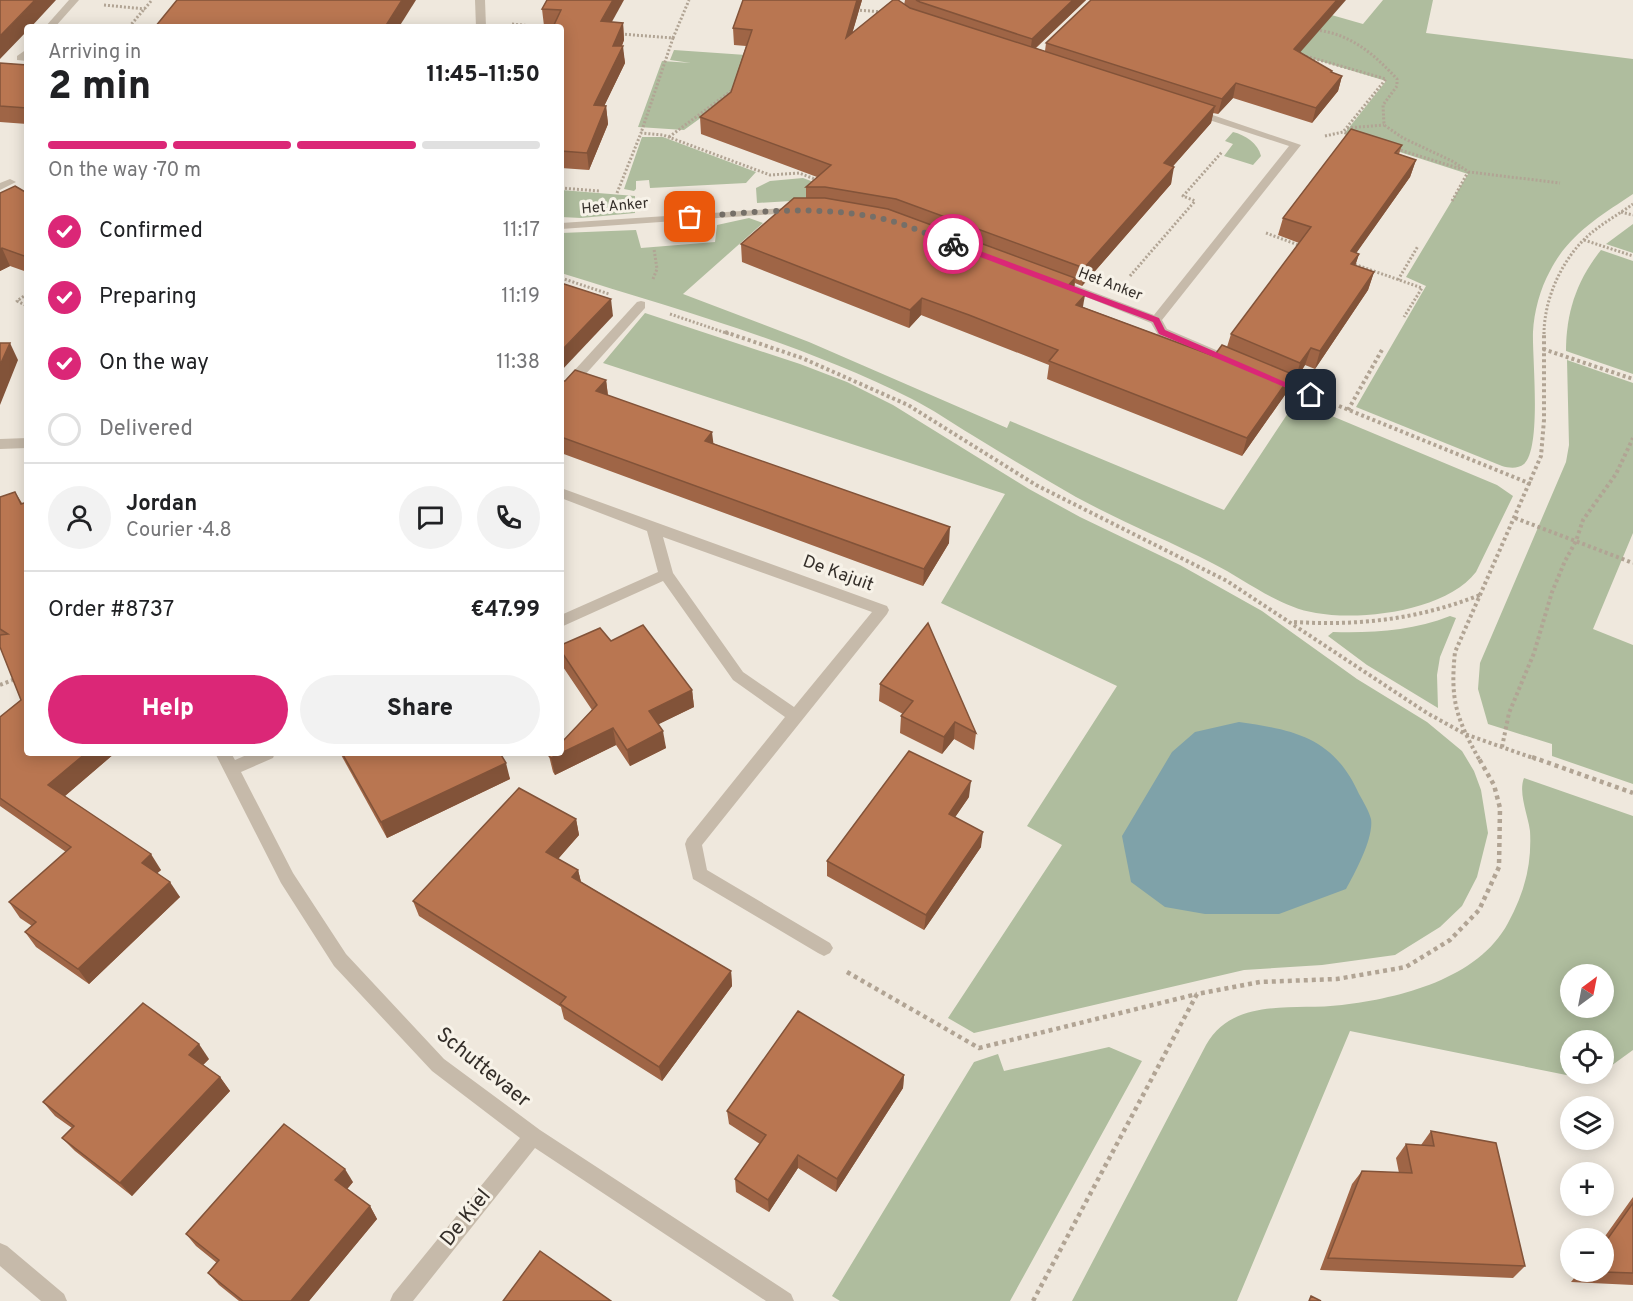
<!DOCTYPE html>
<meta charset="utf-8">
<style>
:root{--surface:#fff;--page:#f2f2f2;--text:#202124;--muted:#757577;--line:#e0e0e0;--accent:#db2777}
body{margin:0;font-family:Overpass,sans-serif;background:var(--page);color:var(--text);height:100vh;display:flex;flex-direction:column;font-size:22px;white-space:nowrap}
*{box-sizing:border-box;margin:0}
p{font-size:20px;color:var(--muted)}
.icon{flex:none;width:33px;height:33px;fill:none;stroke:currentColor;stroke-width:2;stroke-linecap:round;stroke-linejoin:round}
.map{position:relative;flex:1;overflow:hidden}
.side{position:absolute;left:24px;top:24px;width:540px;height:732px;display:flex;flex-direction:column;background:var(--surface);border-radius:6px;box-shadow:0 3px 15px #0003}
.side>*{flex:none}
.needle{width:39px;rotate:32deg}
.tools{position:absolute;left:1560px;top:964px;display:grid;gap:12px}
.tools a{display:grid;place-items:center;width:54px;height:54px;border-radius:50%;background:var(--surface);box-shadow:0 3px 15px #0003;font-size:30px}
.pin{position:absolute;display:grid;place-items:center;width:51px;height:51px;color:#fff;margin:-26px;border-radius:12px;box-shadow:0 3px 9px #0006}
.courier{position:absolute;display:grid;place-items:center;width:60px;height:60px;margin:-30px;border:4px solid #db2777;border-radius:50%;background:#fff;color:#222;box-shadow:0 2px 8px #0007}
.headline em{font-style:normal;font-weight:800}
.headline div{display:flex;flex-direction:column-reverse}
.headline{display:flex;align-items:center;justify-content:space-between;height:102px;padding:0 24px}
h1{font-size:39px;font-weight:800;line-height:45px}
.bar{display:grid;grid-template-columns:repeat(4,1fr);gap:9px 6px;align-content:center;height:72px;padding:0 24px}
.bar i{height:8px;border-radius:4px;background:var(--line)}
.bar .on{background:var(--accent)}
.bar p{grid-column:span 4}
.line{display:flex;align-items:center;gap:15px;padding:0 24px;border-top:2px solid var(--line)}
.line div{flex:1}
.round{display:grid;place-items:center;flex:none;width:63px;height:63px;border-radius:32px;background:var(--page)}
ol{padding:0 24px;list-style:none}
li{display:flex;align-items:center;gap:18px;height:66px}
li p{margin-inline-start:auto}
li .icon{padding:6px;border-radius:50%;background:var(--accent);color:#fff;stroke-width:4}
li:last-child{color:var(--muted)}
li i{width:33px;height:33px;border:3px solid var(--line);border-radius:50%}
.primary-button{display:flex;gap:12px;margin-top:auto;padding:12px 24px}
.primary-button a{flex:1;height:69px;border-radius:36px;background:var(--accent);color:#fff;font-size:24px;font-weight:800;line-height:69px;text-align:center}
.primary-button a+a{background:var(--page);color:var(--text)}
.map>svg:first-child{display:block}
</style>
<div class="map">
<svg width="1633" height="1301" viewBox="0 0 1633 1301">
<rect width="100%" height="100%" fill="#efe8dd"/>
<g fill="#afbd9e" fill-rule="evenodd">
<path d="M1119 0 1307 8 1363 24 1383 0H1433L1426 33 1633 59V194C1600 216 1568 235 1550 271 1540 289 1534 312 1533 332 1532 358 1542 447 1524 464 1518 469 1509 468 1502 466L1356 407 1426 286 1406 277 1468 174 1344 134 1386 81Z"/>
<polygon points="674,50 816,60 756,78 684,130 638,127 662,61 691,63 670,60"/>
<path d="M1233 132C1245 135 1258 143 1261 156L1253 165 1224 156 1233 144 1225 141Z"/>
<polygon points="642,137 663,137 756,172 746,183 650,188 649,180 636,181 636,189 634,191 624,189"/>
<polygon points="803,178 873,204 808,200 757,203 756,188 770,181"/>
<polygon points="561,190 635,196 635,213 581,218 561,217"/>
<path d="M749 218 763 223 683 294 809 342 1007 428 1010 421 1224 510 1296 401 1497 485 1513 496 1476 572C1446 611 1362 621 1316 613 1278 607 1246 580 1212 563 1167 540 1120 521 1076 497 1041 477 1006 456 972 435 952 423 932 409 912 399 801 343 679 310 561 273V233L636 230 641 248 715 242 717 225Z"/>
<polygon points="1633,224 1633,253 1606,244"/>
<path d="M1601 250 1633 261V374L1566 351C1566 312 1577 280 1601 250Z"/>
<polygon points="645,313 800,364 847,382 893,405 1029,489 1080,517 1180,565 1262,611 1357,679 1427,722 1462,751 1474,771 1481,790 1488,833 1477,877 1462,906 1440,927 1395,955 1322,965 1244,970 974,1033 948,1018 1062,845 1027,826 1117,686 941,603 1005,494 603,363"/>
<polygon points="1567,360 1633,383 1633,533 1593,629 1633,645 1633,784 1552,756 1552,744 1488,724 1478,689 1480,663 1566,462 1569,445"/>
<path d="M1450 616 1456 618 1440 657 1437 675 1438 708 1367 665 1328 636 1333 632C1373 633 1412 631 1450 616Z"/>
<path d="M1524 778 1633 816V1050L1604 1071V1041H1570V1074H1599L1591 1080 1350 1031 1237 1301H1072L1206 1045C1234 996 1294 1011 1342 1005 1400 998 1478 979 1508 923 1524 894 1532 865 1530 831 1528 815 1518 793 1524 778ZM1570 975H1604V1008H1570Z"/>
<polygon points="1109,1047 1142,1061 1010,1301 840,1301 832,1296 974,1062 998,1054 1004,1071"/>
</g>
<path fill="#7fa2a9" d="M1239 722C1295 730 1334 738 1359 794 1363 801 1369 811 1371 819 1374 838 1355 873 1346 889L1279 914H1205L1165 907 1131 882 1122 836 1172 752 1195 732Z"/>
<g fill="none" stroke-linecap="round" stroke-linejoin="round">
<g stroke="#b1a494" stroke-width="3" stroke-dasharray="2 2" stroke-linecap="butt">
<polyline points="104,5 145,9"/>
<polyline points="856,10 884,12"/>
<polyline points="512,24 541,27"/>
<polyline points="129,27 152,0"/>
<path d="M1316 30C1351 34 1374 54 1397 79V86L1383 105 1384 125 1403 138 1452 161 1469 172 1560 183"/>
<polyline points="621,34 673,38 641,133"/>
<polyline points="673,38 689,0"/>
<polyline points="1302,55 1386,79 1343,132"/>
<polyline points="1347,128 1384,125"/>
<polyline points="1325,136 1343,132 1353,135"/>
<polyline points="669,137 735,88"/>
<polyline points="1397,149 1461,169"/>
<polyline points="561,188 599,191"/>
<polyline points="617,193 641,133 663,135 770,175 799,173 820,181"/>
<polyline points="1452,201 1468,172"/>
<polyline points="1621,212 1633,215"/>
<polyline points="1266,233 1301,246"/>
<polyline points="1584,240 1633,256"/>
<polyline points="1351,263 1422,288 1404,317"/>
<polyline points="1130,276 1195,201 1183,196 1222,152"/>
<polyline points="561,278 609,294"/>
<polyline points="653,279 657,269 654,249"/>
<polyline points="1398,280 1418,246"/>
<polyline points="27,294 17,301 27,306"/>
<polyline points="670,314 729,334"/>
<path d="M1544 334C1544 298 1563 257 1590 234 1603 223 1619 214 1633 204"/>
</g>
<g stroke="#b1a494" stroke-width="4" stroke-dasharray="3 3" stroke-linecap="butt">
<polyline points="725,332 802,358 908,405 1036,485 1227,581 1427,713 1465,734 1536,759"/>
<polyline points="1543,349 1633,379"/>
<polyline points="1339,406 1531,484"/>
<polyline points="1348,410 1383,348"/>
<polyline points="1515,518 1633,563"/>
<path d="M1294 622C1360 626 1419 619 1480 595"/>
<polyline points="0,685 15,679"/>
<polyline points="1502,747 1509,713 1534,653 1552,592 1565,561 1576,541 1583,520 1616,474 1633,438"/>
<path d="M1479 759C1456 718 1450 699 1455 652L1541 456 1544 420V332"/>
</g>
<g stroke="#b1a494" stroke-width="4.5" stroke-dasharray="4 4" stroke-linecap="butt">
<polyline points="1532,757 1633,793"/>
<polyline points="847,972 979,1048 1197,994"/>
<polyline points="1033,1301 1197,994 1260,982 1337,979 1406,967 1450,940 1479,910 1499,867 1500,808 1494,785 1478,757"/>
</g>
<g fill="#c6baaa" fill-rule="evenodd">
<polygon points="69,0 79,0 55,27 45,27"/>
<polygon points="475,0 485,0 486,27 476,27"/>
<polygon points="27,49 27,61 17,60 17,56"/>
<polygon points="1195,109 1301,145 1162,320 1167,329 1237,359 1239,362 1233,366 1158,335 1151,323 1049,282 1051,279 1059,279 1154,315 1289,146 1191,114 1191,110"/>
<polygon points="10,179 16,182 0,190 0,183"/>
<polygon points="800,207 804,208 804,212 561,229 561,223"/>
<polygon points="641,301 645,302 645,308 566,396 561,397 561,385 637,302"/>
<polygon points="1271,374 1316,392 1317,395 1311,399 1306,398 1266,381 1265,378"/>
<polygon points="27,438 27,448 0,449 0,439"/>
<path d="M561 488 887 606 889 610 887 614 702 845 707 870 830 943 833 948 830 953 824 956 818 953 693 879 685 844 687 839 785 717 733 680 663 581 561 627V615L658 572 647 531 561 498ZM663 537 872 612 794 707 743 672 673 573Z"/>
<polygon points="215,753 231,753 235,760 251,753 275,753 273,758 241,772 293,873 346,954 444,1059 540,1130 791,1294 794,1301 766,1301 535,1148 413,1301 390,1301 393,1294 520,1138 432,1071 334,966 281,883"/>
<polygon points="0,1243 7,1246 64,1294 67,1301 41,1301 0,1266"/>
</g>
</g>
<g fill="#9f6546">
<polygon points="547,0 612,22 623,23 624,40 622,46 625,63 604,106 606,106 608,124 589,170 561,168 561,27 544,26 542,9"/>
<polygon points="743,0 862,0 852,33 904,5 905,0 1086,0 1036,48 1045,51 1046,43 1300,52 1331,72 1342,76 1338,91 1312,123 1233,98 1218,114 1213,113 1211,123 1173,166 1171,184 1082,286 1075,283 1074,291 1083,307 1214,356 1227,347 1231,334 1299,243 1278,235 1283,218 1402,145 1399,154 1416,160 1410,177 1356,253 1359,254 1355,266 1374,272 1368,290 1315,369 1305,365 1295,381 1291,379 1287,392 1242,456 1047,379 1049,365 967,333 921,315 909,328 742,262 741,244 806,198 806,187 817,177 701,134 700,117 731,92 746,46 734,45 733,28"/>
<polygon points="0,63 27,65 27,124 0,122"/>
<polygon points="0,193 27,193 27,272 10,266 0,271"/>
<polygon points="561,378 561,381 606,380 608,395 713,443 949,543 923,586 561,453"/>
<polygon points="15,492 22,503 27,753 115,753 65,796 161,870 157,873 180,897 89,984 36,947 25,932 32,926 20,918 9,902 66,852 0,806 0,717 21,700 0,647 0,497"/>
<polygon points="611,641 692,690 694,707 658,724 666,748 630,766 616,745 555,775 553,772 549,756 592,710 561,664 561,645"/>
<polygon points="880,684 976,733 974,750 954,739 942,754 900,733 901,716 903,714 879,701"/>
<polygon points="340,753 500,753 510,779 387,838"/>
<polygon points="969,797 955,817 981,847 924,930 827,876 827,861"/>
<polygon points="576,819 579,835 558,859 578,870 581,882 731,971 732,986 662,1081 564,1019 561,1007 419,916 413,901"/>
<polygon points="209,1059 203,1065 220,1077 230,1091 132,1196 75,1151 62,1138 72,1128 55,1116 43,1102"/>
<polygon points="904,1075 903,1088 836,1192 798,1168 769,1212 736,1192 735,1179 760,1144 729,1124 727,1111"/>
<polygon points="1431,1131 1525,1266 1513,1278 1320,1270 1352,1184 1362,1171 1399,1173 1396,1158 1406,1144 1421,1145"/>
<polygon points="353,1182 347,1189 370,1206 377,1219 309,1301 239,1301 219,1285 208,1273 217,1263 196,1246 186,1234"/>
<polygon points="1633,1197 1633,1285 1571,1282 1579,1272 1604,1272 1604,1239 1603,1239"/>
</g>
<g fill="#825339">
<polygon points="35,0 56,0 31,27 27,27 27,31 0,59 0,36"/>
<polygon points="402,0 416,0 399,27 385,27"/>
<polygon points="613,0 624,0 603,38 601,21"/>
<polygon points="857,0 862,0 846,55 846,38"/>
<polygon points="1073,0 1086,0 1030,53 1032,39"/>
<polygon points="1337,0 1346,0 1290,64 1294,49"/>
<polygon points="623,23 624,40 616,59 623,46 625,63 596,123 594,105 613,46"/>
<polygon points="1342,76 1338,91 1312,123 1316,108"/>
<polygon points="1236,83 1233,98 1218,114 1222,99"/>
<polygon points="606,106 608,124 589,170 587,153"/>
<polygon points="1215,106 1211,123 1160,181 1164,163"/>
<polygon points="1416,160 1410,177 1345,269 1351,251"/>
<polygon points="1174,167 1171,184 1082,286 1084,268"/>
<polygon points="2,248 10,266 0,271 0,249"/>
<polygon points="1359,254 1353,272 1351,264"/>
<polygon points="1374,272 1368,290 1315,369 1320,351"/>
<polygon points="1075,278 1073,296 1066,288"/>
<polygon points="1085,295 1082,312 1076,305"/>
<polygon points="922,298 921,315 909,328 910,310"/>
<polygon points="611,299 613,316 561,371 561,351"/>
<polygon points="10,343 18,360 0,405 0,365"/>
<polygon points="1311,348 1305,365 1295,381 1300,363"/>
<polygon points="1292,374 1287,392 1242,456 1247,438"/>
<polygon points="606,380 608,397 596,391"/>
<polygon points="712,432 714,448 705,441"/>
<polygon points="950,527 949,543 923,586 924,569"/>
<polygon points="692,690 694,707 651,728 649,711"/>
<polygon points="955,722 954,739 942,754 944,737"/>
<polygon points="613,728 616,745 555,775 551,758"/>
<polygon points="663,731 666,748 630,766 627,750"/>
<polygon points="86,753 115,753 59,801 48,785"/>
<polygon points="506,763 510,779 387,838 381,822"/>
<polygon points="971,781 969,797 947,829 949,814"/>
<polygon points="576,819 579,835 550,868 546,852"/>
<polygon points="983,832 981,847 924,930 926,915"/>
<polygon points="151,854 161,870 152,878 142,863"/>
<polygon points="578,870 582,886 572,877"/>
<polygon points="170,882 180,897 89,984 78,969"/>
<polygon points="731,971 732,986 662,1081 659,1067"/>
<polygon points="199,1044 209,1059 199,1069 189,1055"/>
<polygon points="904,1075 903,1088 836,1192 837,1179"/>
<polygon points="220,1077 230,1091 132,1196 120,1183"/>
<polygon points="798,1155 798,1168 769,1212 768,1200"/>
<polygon points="345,1169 353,1182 343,1194 335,1180"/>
<polygon points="370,1206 377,1219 309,1301 291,1301"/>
</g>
<g fill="#b97651" stroke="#825339" stroke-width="1.5">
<polygon points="0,0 35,0 0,36"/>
<polygon points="177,0 402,0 385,27 155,27"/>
<polygon points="547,0 613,0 601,21 623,23 613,46 623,46 594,105 606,106 587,153 561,151 561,27 553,27 561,10 542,9"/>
<polygon points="743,0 857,0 846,38 893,0 898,0 910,8 1215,106 1164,163 1174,167 1084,268 896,199 825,187 806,187 831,165 700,117 731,92 752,30 733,28"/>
<polygon points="916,0 1073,0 1032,39 920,2"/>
<polygon points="1091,0 1337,0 1294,49 1332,71 1331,72 1342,76 1316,108 1236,83 1222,99 1046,43"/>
<polygon points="0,63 27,65 27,108 0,106"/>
<polygon points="1351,129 1402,145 1395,153 1416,160 1351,251 1359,254 1351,264 1374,272 1320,351 1311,348 1300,363 1231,334 1311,227 1283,218"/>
<polygon points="15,186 27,193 27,257 2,248 0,249 0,193"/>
<polygon points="794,198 825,198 888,209 1075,278 1066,288 1085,295 1076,305 1214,356 1222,345 1292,374 1247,438 1049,361 1058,350 969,315 922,298 910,310 741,244"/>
<polygon points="561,283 611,299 561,351"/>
<polygon points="0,343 10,343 0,365"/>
<polygon points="575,370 606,380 596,391 712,432 705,441 950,527 924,569 561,437 561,381 565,381"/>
<polygon points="15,492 21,504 27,502 27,753 86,753 48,785 151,854 142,863 170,882 78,969 25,932 36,922 9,902 71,847 0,798 0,717 21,700 0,647 0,635 8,634 0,629 0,497"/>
<polygon points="928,623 976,733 955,722 944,737 901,716 913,701 880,684"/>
<polygon points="643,625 692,690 649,711 663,731 627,750 613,728 551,758 549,756 551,753 561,753 561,743 597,705 561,651 561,645 600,628 611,641"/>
<polygon points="909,751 971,781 949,814 983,832 926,915 827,861"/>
<polygon points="342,753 500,753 506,763 381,822"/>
<polygon points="519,788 576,819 546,852 578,870 572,877 731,971 659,1067 560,1004 566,997 413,901"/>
<polygon points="143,1003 199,1044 189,1055 220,1077 120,1183 62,1138 74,1126 43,1102"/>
<polygon points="798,1011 904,1075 837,1179 798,1155 768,1200 735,1179 766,1135 727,1111"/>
<polygon points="284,1124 345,1169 335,1180 370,1206 291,1301 243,1301 208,1273 219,1260 186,1234"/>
<polygon points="1431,1131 1496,1143 1525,1266 1328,1258 1362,1171 1412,1173 1406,1144 1434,1146"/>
<polygon points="1633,1203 1633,1273 1604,1272 1604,1244"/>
<polygon points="540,1251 611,1301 503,1301"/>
<polygon points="1311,1296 1321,1301 1309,1301"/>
</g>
<polygon fill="#db2777" points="951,242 956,242 1159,318 1165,330 1315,395 1308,397 1159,334 1153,322 951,246"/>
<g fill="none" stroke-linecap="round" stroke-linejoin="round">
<path stroke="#756f68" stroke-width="6" stroke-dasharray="0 10.8" d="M690 217C757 212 822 204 888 220 910 226 932 236 953 244"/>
</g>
<g text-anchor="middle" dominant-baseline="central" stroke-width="6" stroke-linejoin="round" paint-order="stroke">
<g font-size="15" fill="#342e29" stroke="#f7f2e8">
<text transform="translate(615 207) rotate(-5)">Het Anker</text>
<text transform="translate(1110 285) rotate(21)">Het Anker</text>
</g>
<g font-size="18" fill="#342e29" stroke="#f7f2e8">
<text transform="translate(838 574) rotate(20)">De Kajuit</text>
</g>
<g font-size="21" fill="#342e29" stroke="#f7f2e8">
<text transform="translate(483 1068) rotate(39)">Schuttevaer</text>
<text transform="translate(466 1218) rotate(-51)">De Kiel</text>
</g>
</g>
</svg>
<div class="tools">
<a><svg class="needle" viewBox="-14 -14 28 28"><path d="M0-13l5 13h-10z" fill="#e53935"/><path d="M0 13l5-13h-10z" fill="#757577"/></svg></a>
<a><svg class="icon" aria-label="locate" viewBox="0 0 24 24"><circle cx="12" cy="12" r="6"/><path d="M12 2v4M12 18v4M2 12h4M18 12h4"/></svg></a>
<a><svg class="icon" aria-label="layers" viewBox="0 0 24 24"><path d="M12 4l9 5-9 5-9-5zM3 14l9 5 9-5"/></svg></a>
<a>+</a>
<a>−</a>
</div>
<div class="pin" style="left:690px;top:217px;background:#ea580c"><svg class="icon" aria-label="bag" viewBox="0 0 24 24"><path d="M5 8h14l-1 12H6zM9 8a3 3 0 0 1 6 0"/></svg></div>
<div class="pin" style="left:1311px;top:395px;background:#1f2937"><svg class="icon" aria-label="home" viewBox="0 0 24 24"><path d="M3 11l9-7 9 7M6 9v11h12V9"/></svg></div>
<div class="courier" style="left:953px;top:244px"><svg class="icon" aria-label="bike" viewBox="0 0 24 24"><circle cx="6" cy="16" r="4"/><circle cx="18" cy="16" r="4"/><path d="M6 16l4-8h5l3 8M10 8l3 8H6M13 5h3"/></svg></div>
<section class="side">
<div class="headline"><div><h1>2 min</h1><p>Arriving in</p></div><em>11:45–11:50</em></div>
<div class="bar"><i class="on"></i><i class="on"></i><i class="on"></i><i></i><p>On the way · 70 m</p></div>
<ol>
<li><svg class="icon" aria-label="check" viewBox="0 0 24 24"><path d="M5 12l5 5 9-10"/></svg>Confirmed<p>11:17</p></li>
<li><svg class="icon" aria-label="check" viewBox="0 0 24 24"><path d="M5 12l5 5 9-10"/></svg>Preparing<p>11:19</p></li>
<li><svg class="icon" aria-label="check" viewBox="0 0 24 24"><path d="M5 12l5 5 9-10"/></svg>On the way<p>11:38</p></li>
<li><i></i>Delivered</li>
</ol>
<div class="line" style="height:108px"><a class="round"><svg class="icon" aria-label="person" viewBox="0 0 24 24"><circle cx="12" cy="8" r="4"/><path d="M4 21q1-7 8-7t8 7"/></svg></a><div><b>Jordan</b><p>Courier · 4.8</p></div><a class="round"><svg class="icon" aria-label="chat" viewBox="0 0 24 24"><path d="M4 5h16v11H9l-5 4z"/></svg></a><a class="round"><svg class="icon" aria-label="phone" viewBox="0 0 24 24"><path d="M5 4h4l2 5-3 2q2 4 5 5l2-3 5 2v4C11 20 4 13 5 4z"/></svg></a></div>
<div class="line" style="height:78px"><div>Order #8737</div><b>€47.99</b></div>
<div class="primary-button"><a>Help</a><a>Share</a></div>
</section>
</div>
